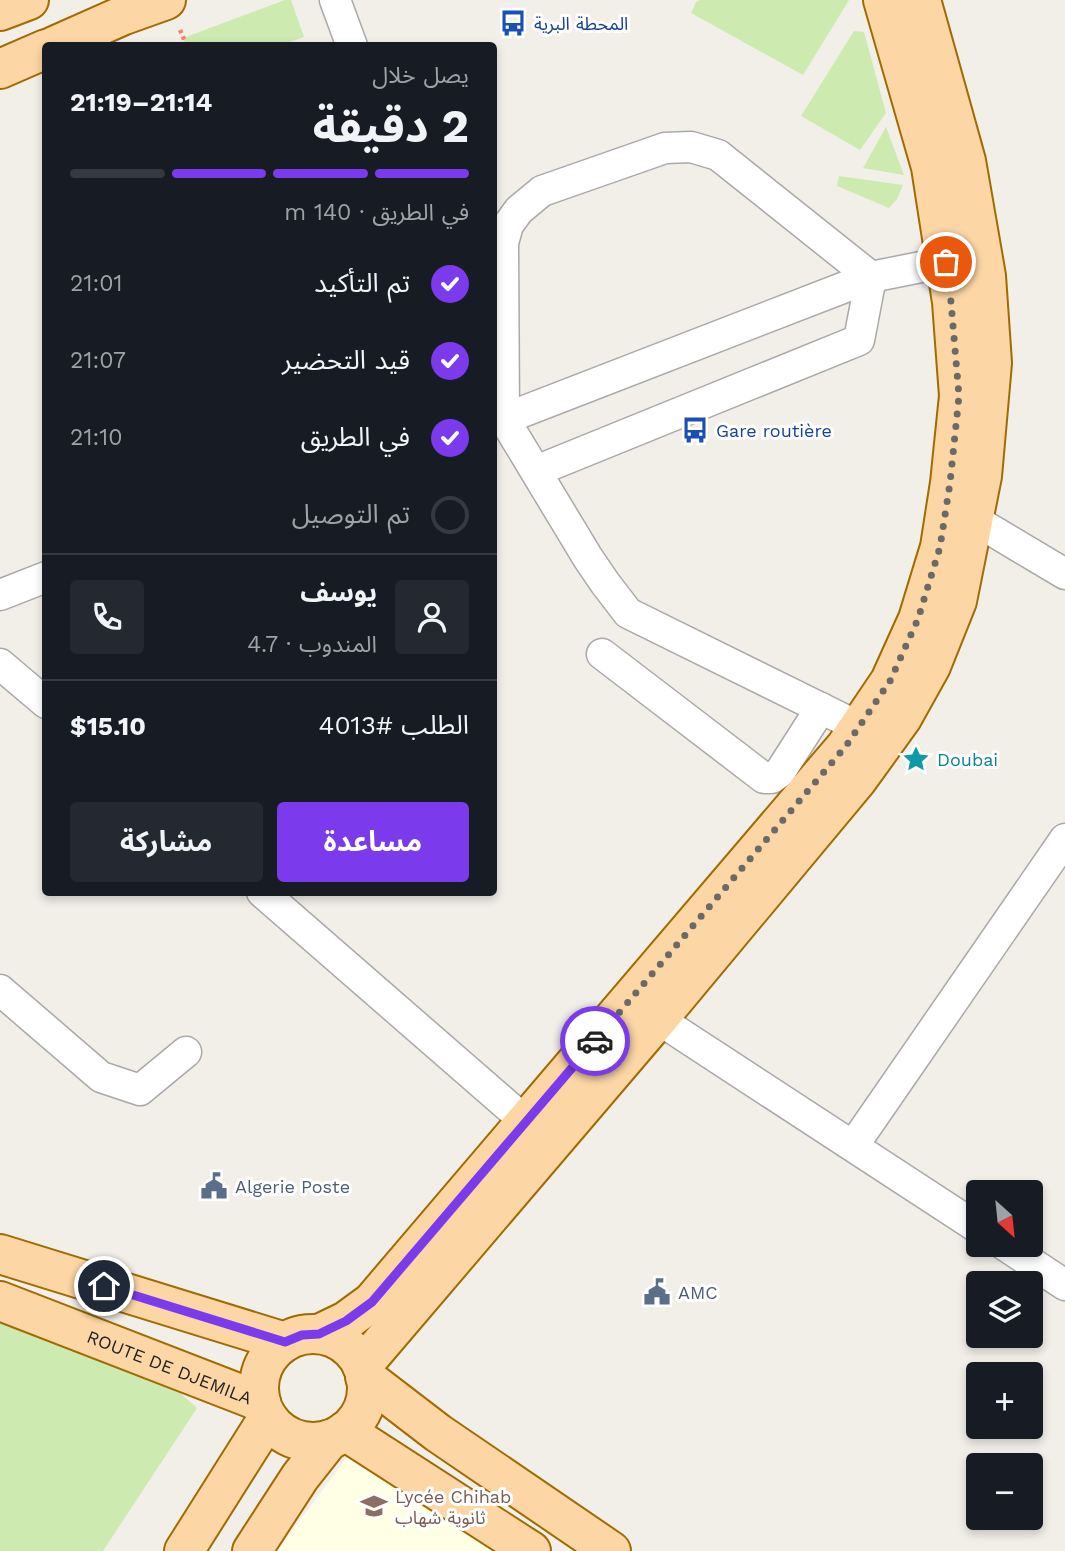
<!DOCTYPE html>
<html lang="ar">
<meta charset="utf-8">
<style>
:root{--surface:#171b24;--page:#242831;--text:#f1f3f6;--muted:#9ea1a6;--line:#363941;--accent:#7c3aed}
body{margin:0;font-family:"Work Sans","Noto Sans Arabic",sans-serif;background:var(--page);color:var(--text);direction:rtl;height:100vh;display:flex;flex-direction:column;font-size:26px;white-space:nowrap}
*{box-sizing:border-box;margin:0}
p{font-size:23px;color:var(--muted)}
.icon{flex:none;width:38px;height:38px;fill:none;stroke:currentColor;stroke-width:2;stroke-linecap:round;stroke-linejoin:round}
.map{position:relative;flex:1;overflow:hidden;direction:ltr}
.details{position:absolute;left:42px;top:42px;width:455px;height:854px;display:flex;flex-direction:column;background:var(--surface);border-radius:7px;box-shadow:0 4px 10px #0003;direction:rtl}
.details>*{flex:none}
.needle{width:46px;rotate:153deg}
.controls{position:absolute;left:966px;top:1180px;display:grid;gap:14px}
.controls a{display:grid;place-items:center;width:77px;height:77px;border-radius:7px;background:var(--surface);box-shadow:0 4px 10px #0003;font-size:35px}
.pin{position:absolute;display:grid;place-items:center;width:60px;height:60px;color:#fff;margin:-30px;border:4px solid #fff;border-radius:50%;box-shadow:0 2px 7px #0007}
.courier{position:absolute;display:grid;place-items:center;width:70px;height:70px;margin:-35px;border:5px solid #7c3aed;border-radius:50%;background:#fff;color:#222;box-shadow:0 2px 9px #0007}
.head em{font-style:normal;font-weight:700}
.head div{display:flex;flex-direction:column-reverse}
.head{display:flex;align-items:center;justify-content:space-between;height:119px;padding:0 28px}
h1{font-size:46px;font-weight:700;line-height:52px}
.bar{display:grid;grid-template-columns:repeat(4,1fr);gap:10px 7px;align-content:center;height:84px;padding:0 28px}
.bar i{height:9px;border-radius:5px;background:var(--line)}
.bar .active{background:var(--accent)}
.bar p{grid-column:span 4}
.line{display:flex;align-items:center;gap:18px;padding:0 28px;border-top:2px solid var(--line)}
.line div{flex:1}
.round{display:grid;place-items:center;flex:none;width:74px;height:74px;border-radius:7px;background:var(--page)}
ol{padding:0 28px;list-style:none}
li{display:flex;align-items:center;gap:21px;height:77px}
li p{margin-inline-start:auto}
li .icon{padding:7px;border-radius:50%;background:var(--accent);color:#fff;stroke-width:4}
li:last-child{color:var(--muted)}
li i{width:38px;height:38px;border:4px solid var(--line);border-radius:50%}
.button{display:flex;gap:14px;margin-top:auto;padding:14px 28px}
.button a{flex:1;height:80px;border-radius:7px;background:var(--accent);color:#fff;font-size:28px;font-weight:700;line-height:80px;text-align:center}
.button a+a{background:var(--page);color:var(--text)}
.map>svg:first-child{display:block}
</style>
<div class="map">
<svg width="1065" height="1551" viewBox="0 0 1065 1551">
<rect width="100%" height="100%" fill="#f2efe9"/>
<polygon fill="#ffffe5" points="348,1456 374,1463 502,1551 277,1551"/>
<g fill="#cdebb0">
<polygon points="285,0 291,0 304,37 281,45 186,45 183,38"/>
<polygon points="700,0 849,0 803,75 691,13 696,2"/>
<polygon points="854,31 864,32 886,113 860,150 801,116"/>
<polygon points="886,127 904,175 863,168"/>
<polygon points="839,176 903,185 897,199 889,208 837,186"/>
<polygon points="0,1313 145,1362 197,1408 103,1551 0,1551"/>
</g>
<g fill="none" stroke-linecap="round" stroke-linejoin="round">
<g stroke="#a9a9a9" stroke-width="33">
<g id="minor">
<polyline points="335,0 352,46"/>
<polyline points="494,421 504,419 871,277 946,262"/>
<polyline points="536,471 859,340 871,277 718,155 691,147 665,148 542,191 519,210 508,225 503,243 504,419 588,558 605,583 628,613 859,727"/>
<polyline points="956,515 973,519 1065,574"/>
<polyline points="0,595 46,577"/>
<polyline points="602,654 764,778 772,778 780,772 821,708"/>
<polyline points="0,664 46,703"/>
<polyline points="262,892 525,1121"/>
<polyline points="0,990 101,1077 140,1090 186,1052"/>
<polyline points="645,1004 658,1019 978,1228"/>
<polyline points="853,1146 1065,839"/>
<polyline points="1003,1244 1065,1285"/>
</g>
</g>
<g stroke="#a06b00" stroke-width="42">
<g id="major">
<polyline points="0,11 29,0"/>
<polyline points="54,46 124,15 166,0"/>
<polyline points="0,69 46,49"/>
<polyline points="0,1254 285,1342"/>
<path id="s1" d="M0 1301 261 1402"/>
<polyline points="319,1334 346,1321 372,1302 846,746 890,681 918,619 940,547 950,483 959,396 952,302 931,167 883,0"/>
<circle cx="313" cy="1388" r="54"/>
<polyline points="362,1366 658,1019 858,779 902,718 931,666 957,601 982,476 992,363 986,276 966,161 921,0"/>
<polyline points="365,1377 438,1433 611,1551"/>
<polyline points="345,1431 531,1551"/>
<polyline points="184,1551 268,1418"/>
<polyline points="252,1551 300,1477 330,1439"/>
</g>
</g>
<polyline stroke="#fa8072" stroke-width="4.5" stroke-dasharray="3.5 3.5" stroke-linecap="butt" points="180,30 187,46"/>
<use href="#minor" stroke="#fff" stroke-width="30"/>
<use href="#major" stroke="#fcd6a4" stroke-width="38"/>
</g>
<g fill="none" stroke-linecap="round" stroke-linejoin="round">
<polyline stroke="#6b6a68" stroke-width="7" stroke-dasharray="0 12.6" points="595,1041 846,746 890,681 918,619 940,547 950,483 959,396 951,302 946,262"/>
<polyline stroke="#7c3aed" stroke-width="9" points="104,1286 285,1342 302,1335 319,1334 346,1321 372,1302 595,1041"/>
</g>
<defs>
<g id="bus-bare" transform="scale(2.1)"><path d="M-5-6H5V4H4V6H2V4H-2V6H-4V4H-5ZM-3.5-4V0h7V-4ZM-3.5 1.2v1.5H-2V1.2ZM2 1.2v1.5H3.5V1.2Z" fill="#1a4fb4" stroke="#fff" stroke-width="2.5" paint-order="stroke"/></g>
<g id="sight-bare" transform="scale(2.1)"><path d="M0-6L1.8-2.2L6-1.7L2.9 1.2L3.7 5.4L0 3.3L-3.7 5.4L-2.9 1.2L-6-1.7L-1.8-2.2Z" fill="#0f9aa8" stroke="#fff" stroke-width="2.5" paint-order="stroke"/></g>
<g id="civic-bare" transform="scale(2.1)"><path d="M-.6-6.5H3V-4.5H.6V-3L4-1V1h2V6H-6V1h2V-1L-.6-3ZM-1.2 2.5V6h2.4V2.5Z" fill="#5c6f8a" stroke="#fff" stroke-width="2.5" paint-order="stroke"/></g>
<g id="school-bare" transform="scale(2.1)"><path d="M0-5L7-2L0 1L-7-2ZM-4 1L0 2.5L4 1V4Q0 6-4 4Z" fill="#8d6e63" stroke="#fff" stroke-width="2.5" paint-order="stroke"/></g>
</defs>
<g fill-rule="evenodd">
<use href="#bus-bare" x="513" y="23"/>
<use href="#bus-bare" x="695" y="430"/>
<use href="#sight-bare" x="916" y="759"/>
<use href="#civic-bare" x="214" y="1186"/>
<use href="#civic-bare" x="657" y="1292"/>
<use href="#school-bare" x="374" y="1506"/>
</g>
<g text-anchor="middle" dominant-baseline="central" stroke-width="6" stroke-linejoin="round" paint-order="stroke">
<g font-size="18" fill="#164399" stroke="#fff" text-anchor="start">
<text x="534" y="23">المحطة البرية</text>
<text x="716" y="430">Gare routière</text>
</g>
<g font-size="18" fill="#0d838f" stroke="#fff" text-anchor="start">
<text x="937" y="759">Doubai</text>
</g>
<g font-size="18" fill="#4e5e75" stroke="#fff" text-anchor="start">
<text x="235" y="1186">Algerie Poste</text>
<text x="678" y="1292">AMC</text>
</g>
<g font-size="18" fill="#222" stroke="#fff">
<text stroke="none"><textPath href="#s1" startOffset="182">ROUTE DE DJEMILA</textPath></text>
</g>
<g font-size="18" fill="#785e54" stroke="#fff" text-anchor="start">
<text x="395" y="1496">Lycée Chihab<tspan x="395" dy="21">ثانوية شهاب</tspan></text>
</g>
</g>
</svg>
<div class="controls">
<a><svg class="needle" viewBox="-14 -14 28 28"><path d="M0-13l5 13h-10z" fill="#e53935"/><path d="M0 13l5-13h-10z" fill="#9ea1a6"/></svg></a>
<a><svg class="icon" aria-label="layers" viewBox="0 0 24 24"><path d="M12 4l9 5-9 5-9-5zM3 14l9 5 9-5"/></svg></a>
<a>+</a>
<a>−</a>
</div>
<div class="pin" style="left:946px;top:262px;background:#ea580c"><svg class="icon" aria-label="bag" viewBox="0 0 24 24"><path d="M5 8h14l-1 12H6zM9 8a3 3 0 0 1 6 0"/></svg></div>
<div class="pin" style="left:104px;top:1286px;background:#1f2937"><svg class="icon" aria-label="home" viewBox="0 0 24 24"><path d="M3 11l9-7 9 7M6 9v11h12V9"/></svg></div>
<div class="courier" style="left:595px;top:1041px"><svg class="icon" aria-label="car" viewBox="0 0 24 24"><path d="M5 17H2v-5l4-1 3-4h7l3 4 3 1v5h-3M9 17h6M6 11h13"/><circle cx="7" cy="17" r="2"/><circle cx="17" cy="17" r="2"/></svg></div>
<section class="details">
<div class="head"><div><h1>2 دقيقة</h1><p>يصل خلال</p></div><em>21:14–21:19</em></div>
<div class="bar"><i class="active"></i><i class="active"></i><i class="active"></i><i></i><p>في الطريق · 140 m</p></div>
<ol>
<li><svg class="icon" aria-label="check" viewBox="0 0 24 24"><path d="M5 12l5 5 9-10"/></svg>تم التأكيد<p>21:01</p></li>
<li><svg class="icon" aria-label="check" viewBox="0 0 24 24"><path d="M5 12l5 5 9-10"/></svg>قيد التحضير<p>21:07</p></li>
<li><svg class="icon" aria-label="check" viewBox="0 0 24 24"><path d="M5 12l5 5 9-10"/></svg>في الطريق<p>21:10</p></li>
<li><i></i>تم التوصيل</li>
</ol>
<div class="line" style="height:126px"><a class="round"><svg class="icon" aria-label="person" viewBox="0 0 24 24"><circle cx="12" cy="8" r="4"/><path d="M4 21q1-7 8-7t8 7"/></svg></a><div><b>يوسف</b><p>المندوب · 4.7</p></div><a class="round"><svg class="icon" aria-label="phone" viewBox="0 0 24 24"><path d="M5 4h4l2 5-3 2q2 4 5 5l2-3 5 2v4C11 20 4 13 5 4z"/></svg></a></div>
<div class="line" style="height:91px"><div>الطلب #4013</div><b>$15.10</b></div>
<div class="button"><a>مساعدة</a><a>مشاركة</a></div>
</section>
</div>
